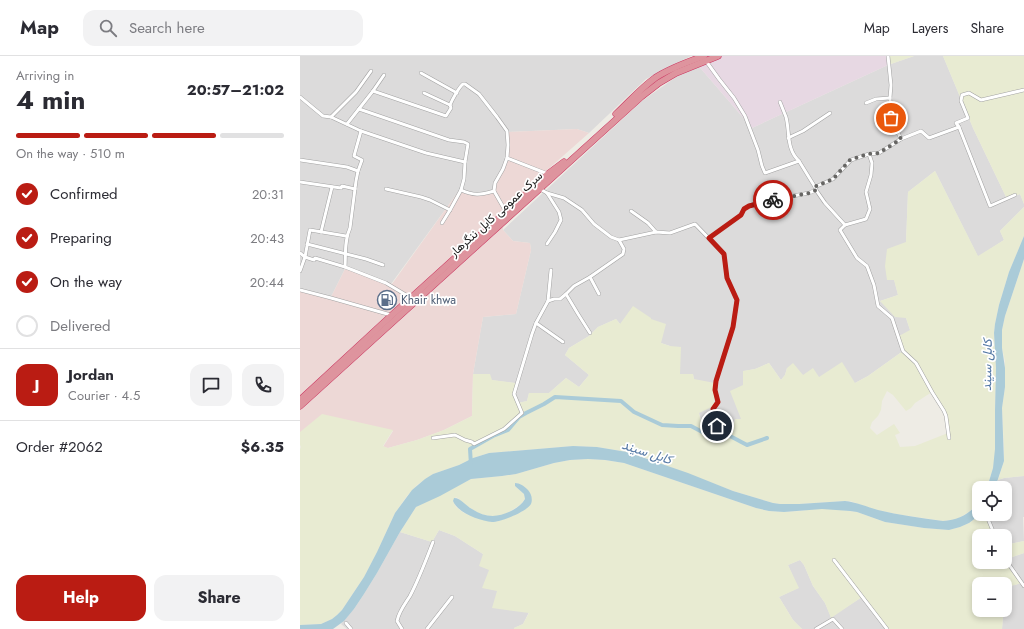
<!DOCTYPE html>
<meta charset="utf-8">
<style>
:root{--surface:#fff;--page:#f2f2f3;--text:#2b2b33;--muted:#7c7c81;--line:#e1e1e2;--accent:#ba1c13}
body{margin:0;font-family:Jost,Vazirmatn,sans-serif;background:var(--page);color:var(--text);height:100vh;display:flex;flex-direction:column;font-size:15px;white-space:nowrap}
*{box-sizing:border-box;margin:0}
p{font-size:13px;color:var(--muted)}
.icon{flex:none;width:22px;height:22px;fill:none;stroke:currentColor;stroke-width:2;stroke-linecap:round;stroke-linejoin:round}
.map{position:relative;flex:1;overflow:hidden}
.drawer{display:flex;flex-direction:column;background:var(--surface);width:300px}
.drawer>*{flex:none}
.buttons{position:absolute;left:672px;top:425px;display:grid;gap:8px}
.buttons a{display:grid;place-items:center;width:40px;height:40px;border-radius:8px;background:var(--surface);box-shadow:0 2px 6px #0003;font-size:20px}
.pin{position:absolute;display:grid;place-items:center;width:34px;height:34px;color:#fff;margin:-17px;border:2px solid #fff;border-radius:50%;box-shadow:0 1px 4px #0007}
.courier{position:absolute;display:grid;place-items:center;width:40px;height:40px;margin:-20px;border:3px solid #ba1c13;border-radius:50%;background:#fff;color:#222;box-shadow:0 1px 5px #0007}
.overview em{font-style:normal;font-weight:700}
.overview div{display:flex;flex-direction:column-reverse}
.overview{display:flex;align-items:center;justify-content:space-between;height:68px;padding:0 16px}
h1{font-size:26px;font-weight:700;line-height:30px}
.bar{display:grid;grid-template-columns:repeat(4,1fr);gap:6px 4px;align-content:center;height:48px;padding:0 16px}
.bar i{height:5px;border-radius:3px;background:var(--line)}
.bar .active{background:var(--accent)}
.bar p{grid-column:span 4}
.line{display:flex;align-items:center;gap:10px;padding:0 16px;border-top:1px solid var(--line)}
.line div{flex:1}
.round{display:grid;place-items:center;flex:none;width:42px;height:42px;border-radius:12px;background:var(--page)}
ol{padding:0 16px;list-style:none}
li{display:flex;align-items:center;gap:12px;height:44px}
li p{margin-inline-start:auto}
li .icon{padding:4px;border-radius:50%;background:var(--accent);color:#fff;stroke-width:4}
li:last-child{color:var(--muted)}
li i{width:22px;height:22px;border:2px solid var(--line);border-radius:50%}
.primary-button{display:flex;gap:8px;margin-top:auto;padding:8px 16px}
.primary-button a{flex:1;height:46px;border-radius:12px;background:var(--accent);color:#fff;font-size:16px;font-weight:700;line-height:46px;text-align:center}
.primary-button a+a{background:var(--page);color:var(--text)}
header{display:flex;align-items:center;gap:24px;box-sizing:border-box;height:56px;padding:0 20px;background:var(--surface);border-bottom:1px solid var(--line)}
header strong{font-size:19px}
nav{display:flex;gap:22px;margin-inline-start:auto;font-size:14px}
.search{width:280px;height:36px;background:var(--page);display:flex;align-items:center;gap:10px;box-sizing:border-box;padding:0 14px;border-radius:12px;color:var(--muted);font-size:15px}
main{display:flex;flex:1;min-height:0}
.map>svg:first-child{display:block}
</style>
<header>
<strong>Map</strong>
<div class="search"><svg class="icon" aria-label="search" viewBox="0 0 24 24"><circle cx="10" cy="10" r="6"/><path d="M15 15l6 6"/></svg>Search here</div>
<nav><a>Map</a><a>Layers</a><a>Share</a></nav>
</header>
<main>
<section class="drawer">
<div class="overview"><div><h1>4 min</h1><p>Arriving in</p></div><em>20:57–21:02</em></div>
<div class="bar"><i class="active"></i><i class="active"></i><i class="active"></i><i></i><p>On the way · 510 m</p></div>
<ol>
<li><svg class="icon" aria-label="check" viewBox="0 0 24 24"><path d="M5 12l5 5 9-10"/></svg>Confirmed<p>20:31</p></li>
<li><svg class="icon" aria-label="check" viewBox="0 0 24 24"><path d="M5 12l5 5 9-10"/></svg>Preparing<p>20:43</p></li>
<li><svg class="icon" aria-label="check" viewBox="0 0 24 24"><path d="M5 12l5 5 9-10"/></svg>On the way<p>20:44</p></li>
<li><i></i>Delivered</li>
</ol>
<div class="line" style="height:72px"><b class="round" style="background:var(--accent);color:#fff">J</b><div><b>Jordan</b><p>Courier · 4.5</p></div><a class="round"><svg class="icon" aria-label="chat" viewBox="0 0 24 24"><path d="M4 5h16v11H9l-5 4z"/></svg></a><a class="round"><svg class="icon" aria-label="phone" viewBox="0 0 24 24"><path d="M5 4h4l2 5-3 2q2 4 5 5l2-3 5 2v4C11 20 4 13 5 4z"/></svg></a></div>
<div class="line" style="height:52px"><div>Order #2062</div><b>$6.35</b></div>
<div class="primary-button"><a>Help</a><a>Share</a></div>
</section>
<div class="map">
<svg width="724" height="573" viewBox="0 0 724 573">
<rect width="100%" height="100%" fill="#eeece5"/>
<g fill="#dcdbdb">
<polygon points="0,0 391,0 346,23 289,77 277,73 206,76 207,90 206,102 193,135 180,140 158,136 91,228 45,213 30,243 0,234"/>
<polygon points="614,0 643,0 673,72 707,143 720,138 724,148 724,151 700,175 704,184 678,201 635,115 608,136 606,186 594,223 598,239 580,245 606,262 610,274 603,295 568,320 555,327 519,321 503,319 487,312 485,319 481,324 469,307 455,313 444,315 441,363 435,363 432,378 419,376 402,367 399,357 393,318 380,318 370,290 361,287 320,268 316,263 298,271 289,280 269,292 265,299 289,319 279,331 266,322 249,337 229,337 227,345 218,347 215,337 215,327 191,324 173,318 183,261 216,258 231,194 230,187 213,185 203,174 342,45 396,7 452,72 588,9"/>
<polygon points="724,420 724,461 723,461 724,485 705,489 705,480 695,480 685,458 705,458 705,432 695,432 698,424 704,422"/>
<polygon points="139,474 155,480 183,498 197,535 229,556 223,568 214,572 214,573 47,573 41,568 54,553 64,538 77,517 100,476 132,486"/>
<polygon points="724,497 724,573 702,573 703,561 701,554 705,554 705,532 710,530 722,527 707,503"/>
<polygon points="500,504 504,509 513,530 525,547 531,561 562,541 587,573 502,573 493,564 479,541 498,532 488,509"/>
</g>
<polygon fill="#edd8d6" points="277,73 289,77 204,152 203,174 213,185 230,187 231,194 216,258 183,261 173,318 172,360 144,374 117,384 88,392 83,391 93,375 0,376 0,234 30,243 45,213 92,228 158,136 180,140 193,135 206,102 207,90 206,76"/>
<polygon fill="#e7d8e3" points="392,0 587,0 588,9 452,72 396,7"/>
<g fill="#e8ebd2" fill-rule="evenodd">
<polygon points="587,0 614,0 588,9"/>
<polygon points="643,0 724,0 724,148 720,138 707,143 673,72"/>
<path d="M635 115 678 200 704 184 700 175 724 151V180L709 216 699 249 695 268 694 277 696 312 695 354V401L693 412 687 432H679V446L669 456 657 463 651 464 643 465 596 458 573 453 550 445H545L499 448H480L473 447 433 435 338 399 327 396 297 391 273 390 189 397 176 401 159 409 133 418 117 429 107 440 95 457 77 496 64 521 42 554 37 559 32 563 21 568 0 569V393L1 391 0 389V376L22 358 93 374 83 390 88 392 117 384 144 374 172 360 173 318H190L192 324 215 327V337L218 347 227 345 229 337H249L266 322 279 331 289 319 265 299 269 292 289 280 298 271 316 263 320 268 333 250 351 262V263L366 268 361 287 370 290 381 291 380 318H393L394 323 415 327 414 350 399 357 401 367 416 363 419 375 432 378 435 363H441L430 335 443 329V315L455 313 469 307 481 324 485 319 487 312 493 307 503 319 513 312 519 321 542 306 555 327 568 320 603 295 599 280 610 274 606 262 595 261 580 245 598 239 594 224H587L585 210 587 193 606 186 608 136ZM587 335 593 339 606 355 611 352 615 347 632 336 646 361 648 377 615 390 600 391 595 379 600 377 594 368 577 379 570 372 572 366 578 360 581 354 582 345Z"/>
<polygon points="724,203 724,420 704,422 698,424 704,405 704,393 702,352 705,331 705,305 702,292 702,274 705,260"/>
<path d="M288 403 304 404 324 407 456 452 469 455 484 456 500 455 513 453H533L557 456 585 466 624 472 649 474 660 471 669 467 681 458H685L695 480H679V506H705V489L724 485V497L707 503 723 527 710 530 705 532V528H679V554H701L703 561 702 573H587L562 541 531 562 525 547 513 530 504 509 500 504 488 509 499 532 479 541 493 564 502 573H214V572L223 568 229 557 192 552 197 535 182 532 189 514 179 510 183 498 155 480 139 474 132 486 100 476 116 451 171 423 202 420 216 418 254 407 270 404ZM215 427H216L220 428 230 448 221 456 199 465 192 466 172 460 164 457 156 451 153 445 156 441 159 443 167 450 180 458 190 460H201L209 456 220 449 225 443 224 438 215 430Z"/>
</g>
<g fill="#aacbd8">
<polygon points="724,180 724,203 705,260 702,274 702,292 705,312 705,331 702,352 704,405 695,432 687,432 693,412 695,393 695,354 696,312 694,277 695,268 699,249 709,216"/>
<path d="M273 390 297 391 327 396 388 417 433 435 473 447 480 448H499L545 445C556 446 567 451 578 454 599 459 621 462 643 465 658 464 670 458 679 446V458H681L669 467 660 471 649 474 624 472 585 466 557 456 550 455 522 453 484 456 469 455 456 452 324 407 305 404 288 403 270 404 254 407 216 418 202 420 171 423 140 440 116 451 100 476 77 517 64 538 54 553 44 565 33 573H0V569L21 568 32 563 37 559 42 554 64 521 77 496 95 457 112 434 125 423 133 418 159 409 173 402 189 397Z"/>
<path d="M215 427C220 427 224 430 228 434 231 437 233 443 231 448 226 456 201 466 192 466 180 465 158 457 153 445L154 442C161 442 166 450 172 453 185 462 199 462 213 454 218 451 222 448 225 443L224 438 215 430Z"/>
</g>
<g fill="none" stroke-linecap="round" stroke-linejoin="round">
<polyline stroke="#aacbd8" stroke-width="4" points="171,409 170,393 193,380 208,374 219,361 226,357 244,348 255,341 321,345 334,356 362,369 378,370 391,370 406,378 420,377 430,380 447,389 467,382"/>
<g stroke="#a2a2a2" stroke-width="4">
<g id="street">
<polyline points="588,0 591,29 590,42 591,62 601,83"/>
<polyline points="406,5 419,23 434,42 445,60 458,94 462,110 465,117 499,105 515,131"/>
<polyline points="121,17 157,37"/>
<path d="M73 35 146 60 151 52 150 49C152 44 159 31 163 28H165L179 38 197 61 207 75 208 89 207 102 248 118"/>
<polyline points="124,37 150,49"/>
<polyline points="0,41 23,60 31,61 61,75 126,97 165,106"/>
<path d="M480 46C482 51 484 56 486 61 490 76 486 93 499 105"/>
<polyline points="566,47 576,43 590,42"/>
<polyline points="59,53 149,84 164,86 168,88 165,106 164,123 161,134 150,154 142,167"/>
<polyline points="31,61 56,36 71,15"/>
<polyline points="47,68 73,35 84,19"/>
<polyline points="659,71 690,150 715,139"/>
<polyline points="488,82 503,75 530,57"/>
<polyline points="0,104 47,111 58,115"/>
<polyline points="0,126 41,132 42,130 55,133"/>
<polyline points="86,133 121,141 130,144 150,154"/>
<polyline points="240,133 247,137 264,142 282,154 294,168 311,181 319,184 356,176 370,177 395,168 424,198 427,222 437,244 433,271 416,325 415,334 418,346 413,353 417,370"/>
<path d="M161 134C174 140 180 139 194 135"/>
<polyline points="516,134 525,147 545,169 540,174 557,202 567,210 574,229 578,250 592,262 603,295 616,307 632,336 644,355 646,360 649,382"/>
<polyline points="331,155 348,167 356,176"/>
<polyline points="206,156 194,135 195,127 203,113 207,102"/>
<polyline points="545,169 566,163 570,153 566,136 571,119 572,107 569,98"/>
<polyline points="21,176 32,131"/>
<polyline points="409,182 441,159 444,153 449,150 460,146 509,137 516,134 515,131 533,123 551,104 569,98 579,97 601,83 621,75 629,82 659,71 656,67 668,62 661,45 662,39 669,37 681,44 724,34"/>
<polyline points="7,188 66,203 83,209"/>
<polyline points="247,188 255,176 261,164 259,156 247,137"/>
<polyline points="0,197 5,201 14,204 15,202 45,211 86,227 111,242"/>
<path d="M45 211C46 198 44 185 50 172L56 125 58 115 62 104 54 100 61 75"/>
<polyline points="0,215 5,201 10,174 46,180"/>
<polyline points="290,221 299,238"/>
<polyline points="0,234 31,242 91,259"/>
<polyline points="266,238 278,258 290,277"/>
<polyline points="248,245 254,243 260,243 266,238 274,230 290,221 323,198 324,193 319,184"/>
<polyline points="236,267 263,286"/>
<polyline points="133,382 155,379 165,384 172,386 174,388 204,373 222,357 214,338 232,278 236,267 248,245 251,214"/>
<polyline points="686,458 695,480"/>
<polyline points="705,500 710,510 724,530"/>
<polyline points="534,504 587,573"/>
<polyline points="46,567 51,573"/>
<path d="M102 573 97 565C99 555 105 548 110 540 119 523 126 504 133 486"/>
<polyline points="127,573 152,541"/>
<polyline points="516,573 533,563 542,573"/>
</g>
</g>
<g stroke="#ca3560" stroke-width="7">
<g id="highway">
<path d="M316 58C329 46 341 32 355 22 370 12 388 6 404 0"/>
<polyline points="0,344 92,259 248,118 264,106"/>
<polyline points="0,350 341,41 359,27 376,17 418,0"/>
</g>
</g>
<use href="#street" stroke="#fff" stroke-width="3"/>
<use href="#highway" stroke="#de949e" stroke-width="6"/>
</g>
<g fill="none" stroke-linecap="round" stroke-linejoin="round">
<polyline stroke="#676664" stroke-width="4" stroke-dasharray="0 7.2" points="473,144 509,137 516,134 514,131 533,123 550,104 568,98 579,97 601,83 591,62"/>
<polyline stroke="#ba1c13" stroke-width="5" points="417,370 413,353 418,346 415,334 416,325 433,271 437,244 427,222 424,198 409,182 441,159 444,153 449,150 473,144"/>
</g>
<defs>
<g id="fuel-ring" transform="scale(1)"><circle r="9.5" fill="#fff" stroke="#5c6f8a" stroke-width="1.5"/><path d="M-5.5-6h7V0h2V4h1.3V-2.5L3-4.5l.8-.8L6-3V5H2.5V1h-1V6h-7ZM-4.2-4.7v3.2H.2V-4.7Z" fill="#5c6f8a"/></g>
</defs>
<g fill-rule="evenodd">
<use href="#fuel-ring" x="87" y="244"/>
</g>
<g text-anchor="middle" dominant-baseline="central" stroke-width="3.5" stroke-linejoin="round" paint-order="stroke">
<g font-size="12" fill="#1e1e1e" stroke="#fff">
<text transform="translate(196 158) rotate(-42)">سرک عمومی کابل ننگرهار</text>
</g>
<g font-size="12" fill="#4e5e75" stroke="#fff" text-anchor="start">
<text x="101" y="244">Khair khwa</text>
</g>
<g font-size="13" font-style="italic" fill="#5478a5" stroke="#fff">
<text transform="translate(687 309) rotate(-89)">کابل سيند</text>
<text transform="translate(347 396) rotate(18)">کابل سيند</text>
</g>
</g>
</svg>
<div class="buttons">
<a><svg class="icon" aria-label="locate" viewBox="0 0 24 24"><circle cx="12" cy="12" r="6"/><path d="M12 2v4M12 18v4M2 12h4M18 12h4"/></svg></a>
<a>+</a>
<a>−</a>
</div>
<div class="pin" style="left:591px;top:62px;background:#ea580c"><svg class="icon" aria-label="bag" viewBox="0 0 24 24"><path d="M5 8h14l-1 12H6zM9 8a3 3 0 0 1 6 0"/></svg></div>
<div class="pin" style="left:417px;top:370px;background:#1f2937"><svg class="icon" aria-label="home" viewBox="0 0 24 24"><path d="M3 11l9-7 9 7M6 9v11h12V9"/></svg></div>
<div class="courier" style="left:473px;top:144px"><svg class="icon" aria-label="bike" viewBox="0 0 24 24"><circle cx="6" cy="16" r="4"/><circle cx="18" cy="16" r="4"/><path d="M6 16l4-8h5l3 8M10 8l3 8H6M13 5h3"/></svg></div>
</div>
</main>
